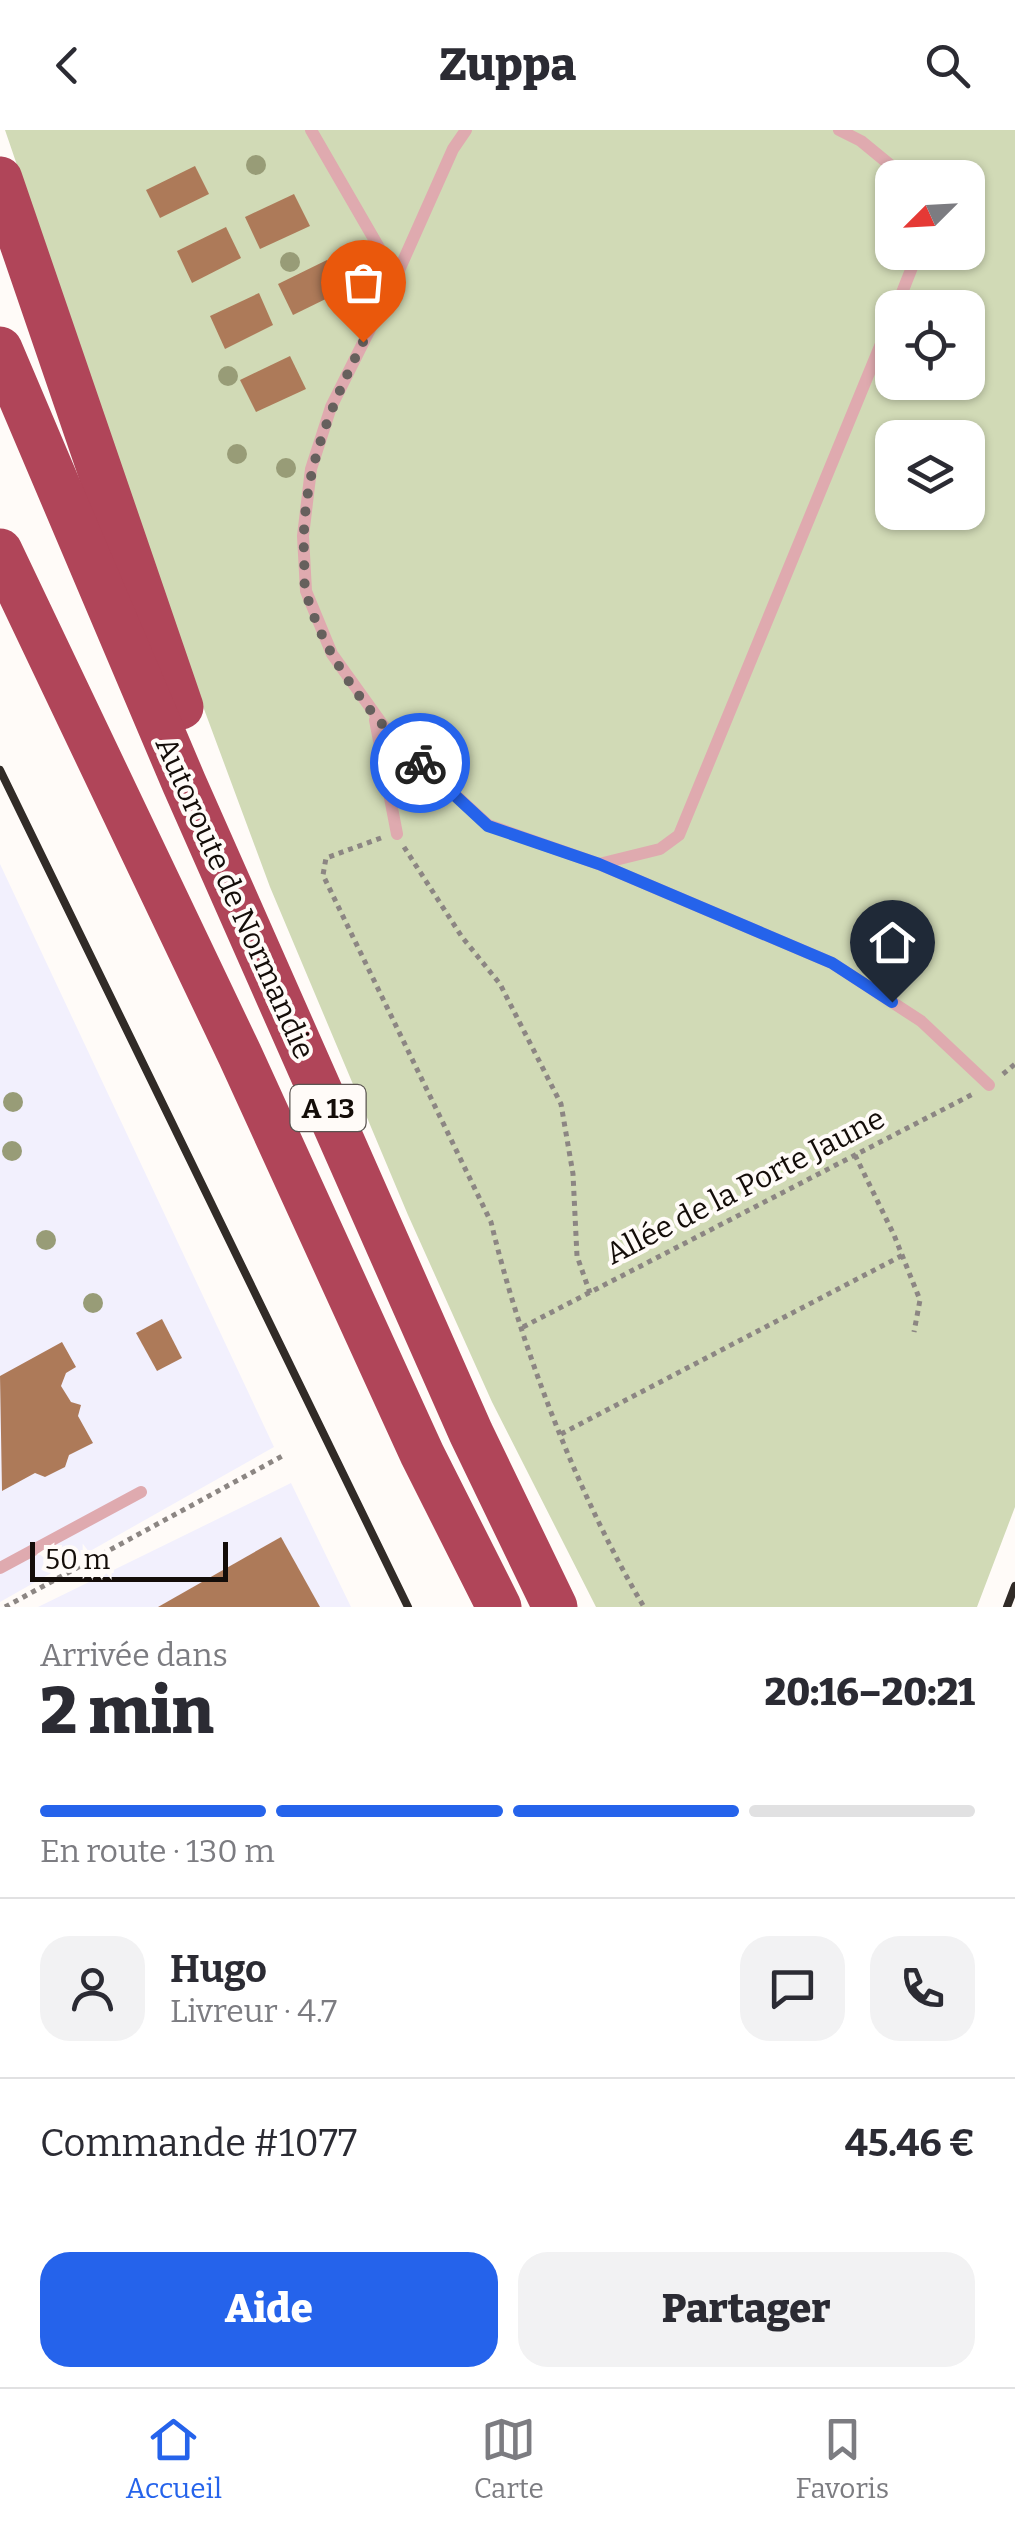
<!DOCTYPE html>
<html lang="fr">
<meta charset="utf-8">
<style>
:root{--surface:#fff;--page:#f2f2f3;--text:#2b2b33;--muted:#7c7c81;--line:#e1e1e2;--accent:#2563eb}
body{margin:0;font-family:Bitter,serif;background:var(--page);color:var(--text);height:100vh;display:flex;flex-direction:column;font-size:38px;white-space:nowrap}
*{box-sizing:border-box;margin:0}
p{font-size:32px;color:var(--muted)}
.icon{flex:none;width:55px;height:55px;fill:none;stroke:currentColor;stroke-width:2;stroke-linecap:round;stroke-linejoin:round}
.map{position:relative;height:1477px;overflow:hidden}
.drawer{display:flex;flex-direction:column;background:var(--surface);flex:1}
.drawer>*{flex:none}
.needle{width:65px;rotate:246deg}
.buttons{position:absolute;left:875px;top:30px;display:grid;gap:20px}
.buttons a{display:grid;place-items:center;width:110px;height:110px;border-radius:20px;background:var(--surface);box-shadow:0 2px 8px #0004;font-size:50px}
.scale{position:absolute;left:30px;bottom:25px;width:198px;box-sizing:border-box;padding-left:10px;border:5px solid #140d09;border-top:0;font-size:28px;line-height:35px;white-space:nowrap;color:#140d09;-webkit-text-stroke:8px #fffbf8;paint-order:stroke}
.pin{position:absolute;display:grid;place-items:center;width:85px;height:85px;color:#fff;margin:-102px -42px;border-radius:50% 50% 50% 0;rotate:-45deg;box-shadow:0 0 10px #0007}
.pin .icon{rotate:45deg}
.courier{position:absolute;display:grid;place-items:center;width:100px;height:100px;margin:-50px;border:8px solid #2563eb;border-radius:50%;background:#fff;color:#222;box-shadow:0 2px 12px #0007}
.head em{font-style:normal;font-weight:800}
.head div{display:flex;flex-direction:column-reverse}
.head{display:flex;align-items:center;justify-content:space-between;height:170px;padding:0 40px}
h1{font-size:65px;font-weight:800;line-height:75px}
.bar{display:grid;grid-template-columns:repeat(4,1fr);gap:15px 10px;align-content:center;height:120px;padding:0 40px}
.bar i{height:12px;border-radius:8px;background:var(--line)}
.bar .current{background:var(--accent)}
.bar p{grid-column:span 4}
.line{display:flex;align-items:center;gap:25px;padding:0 40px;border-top:2px solid var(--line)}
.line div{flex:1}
.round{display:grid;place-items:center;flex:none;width:105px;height:105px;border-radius:30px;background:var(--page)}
.action{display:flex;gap:20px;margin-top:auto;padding:20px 40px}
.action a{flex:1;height:115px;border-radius:30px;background:var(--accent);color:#fff;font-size:40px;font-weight:800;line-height:115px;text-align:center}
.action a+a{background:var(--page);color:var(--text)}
header{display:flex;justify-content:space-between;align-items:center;height:130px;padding:0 40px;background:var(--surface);font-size:45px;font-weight:800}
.menu{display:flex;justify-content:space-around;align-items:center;height:140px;border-top:2px solid var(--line);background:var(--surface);font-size:28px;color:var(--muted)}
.menu a{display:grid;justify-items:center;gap:5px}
.menu .current{color:var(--accent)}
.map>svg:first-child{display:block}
</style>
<header><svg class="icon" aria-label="back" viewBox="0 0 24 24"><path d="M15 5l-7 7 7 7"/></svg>Zuppa<svg class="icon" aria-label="search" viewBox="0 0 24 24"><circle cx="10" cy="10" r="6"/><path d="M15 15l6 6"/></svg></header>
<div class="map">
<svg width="1015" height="1477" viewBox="0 0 1015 1477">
<rect width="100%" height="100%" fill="#fffbf8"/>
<g fill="#f2f0fd">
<polygon points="0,734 274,1317 0,1472"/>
<polygon points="291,1353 351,1477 38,1477 234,1381"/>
</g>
<path fill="#d1dab6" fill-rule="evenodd" d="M5 0H1015V1377L977 1477H596L492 1272 408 1085 270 757 191 544ZM892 48H968V122H892ZM892 178H968V252H892ZM892 308H968V382H892Z"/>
<g fill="#ad7a59">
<polygon points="195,36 209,64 160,88 146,60"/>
<polygon points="294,64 310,96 260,119 245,87"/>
<polygon points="226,97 241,128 192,153 177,121"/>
<polygon points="327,130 342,161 293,185 278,154"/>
<polygon points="259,163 273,195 225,219 210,186"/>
<polygon points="290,226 306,259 256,282 240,250"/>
<polygon points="162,1189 182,1228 157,1241 136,1203"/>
<polygon points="62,1212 76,1237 66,1243 61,1256 71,1272 81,1275 78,1286 93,1313 69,1325 65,1337 45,1347 35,1343 2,1361 0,1246"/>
<polygon points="281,1407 320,1477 158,1477"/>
</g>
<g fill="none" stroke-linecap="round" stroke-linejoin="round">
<g stroke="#8c8683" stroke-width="5" stroke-dasharray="5 5" stroke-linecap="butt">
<path d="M381 708 326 728 323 745 491 1092C521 1217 578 1366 644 1477"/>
<polyline points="404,717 462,807 500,854 561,974 573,1044 577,1126 590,1163"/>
<polyline points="1003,944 1015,934"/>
<polyline points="855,1025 894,1105 920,1170 914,1202"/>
<polyline points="523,1197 973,964"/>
<polyline points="561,1304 903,1125"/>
<polyline points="5,1477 286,1324"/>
</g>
<g stroke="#dfaaaf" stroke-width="12">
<polyline points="311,0 396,147"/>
<polyline points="466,0 453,19 396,147 331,277 311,339 303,406 306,461 332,524 390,605 488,695 599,734 660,719 679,705 892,187"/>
<polyline points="839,0 861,11 906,48"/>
<polyline points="896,178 918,122"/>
<polyline points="375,590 397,704"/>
<polyline points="599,734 832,833 921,891 989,955"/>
<polyline points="0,1438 141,1362"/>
</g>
<g stroke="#b04559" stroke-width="45">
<polyline points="0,49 181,577"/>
<polyline points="0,219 184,653 471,1303 555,1477"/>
<polyline points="0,421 240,925 422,1324 499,1477"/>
</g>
<g stroke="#312b27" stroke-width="8">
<polyline points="0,640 408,1477"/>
<polyline points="1007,1477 1015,1456"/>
</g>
</g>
<g fill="#989c77">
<circle cx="256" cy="35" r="10"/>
<circle cx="290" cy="132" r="10"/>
<circle cx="228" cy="246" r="10"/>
<circle cx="237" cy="324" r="10"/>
<circle cx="286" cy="338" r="10"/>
<circle cx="13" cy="972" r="10"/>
<circle cx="12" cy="1021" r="10"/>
<circle cx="46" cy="1110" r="10"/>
<circle cx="93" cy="1173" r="10"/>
</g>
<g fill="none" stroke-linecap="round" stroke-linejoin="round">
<path stroke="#66605d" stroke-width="10" stroke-dasharray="0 18" d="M363 212C329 280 301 346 304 424 305 436 303 451 306 462 323 526 372 589 420 633"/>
<polyline stroke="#2563eb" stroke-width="12" points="420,633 488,696 599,734 832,833 892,872"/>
</g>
<g text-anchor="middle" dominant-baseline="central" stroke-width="8" stroke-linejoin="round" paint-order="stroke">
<rect fill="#fffbf8" stroke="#5a5451" stroke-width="2.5" x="290.5" y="955" width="75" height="46" rx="8"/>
<g font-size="28" font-weight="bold" fill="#140d09">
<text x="328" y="978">A 13</text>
</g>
<g font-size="30" fill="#140d09" stroke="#fffbf8">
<text transform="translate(235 768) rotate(66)">Autoroute de Normandie</text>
<text transform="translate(745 1056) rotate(-27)">Allée de la Porte Jaune</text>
</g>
</g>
</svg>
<div class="buttons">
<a><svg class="needle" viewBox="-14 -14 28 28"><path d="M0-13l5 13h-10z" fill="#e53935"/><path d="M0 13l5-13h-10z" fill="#7c7c81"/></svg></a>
<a><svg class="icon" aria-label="locate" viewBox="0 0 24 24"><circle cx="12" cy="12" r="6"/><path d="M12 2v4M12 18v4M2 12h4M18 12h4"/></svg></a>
<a><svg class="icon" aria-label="layers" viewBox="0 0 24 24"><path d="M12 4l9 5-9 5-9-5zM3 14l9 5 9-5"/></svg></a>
</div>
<div class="scale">50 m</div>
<div class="pin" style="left:363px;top:212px;background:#ea580c"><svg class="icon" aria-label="bag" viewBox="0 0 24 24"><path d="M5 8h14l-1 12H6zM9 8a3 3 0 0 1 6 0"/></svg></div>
<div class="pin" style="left:892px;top:872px;background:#1f2937"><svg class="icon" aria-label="home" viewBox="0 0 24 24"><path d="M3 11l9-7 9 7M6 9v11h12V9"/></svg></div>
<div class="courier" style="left:420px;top:633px"><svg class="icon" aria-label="bike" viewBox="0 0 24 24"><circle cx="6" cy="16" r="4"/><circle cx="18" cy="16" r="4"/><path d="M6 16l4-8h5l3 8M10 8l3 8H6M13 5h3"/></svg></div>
</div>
<section class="drawer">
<div class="head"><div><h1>2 min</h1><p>Arrivée dans</p></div><em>20:16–20:21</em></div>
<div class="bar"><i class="current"></i><i class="current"></i><i class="current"></i><i></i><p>En route · 130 m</p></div>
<div class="line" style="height:180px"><a class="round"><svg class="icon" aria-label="person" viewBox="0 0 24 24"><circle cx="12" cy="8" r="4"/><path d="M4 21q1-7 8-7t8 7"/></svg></a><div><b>Hugo</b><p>Livreur · 4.7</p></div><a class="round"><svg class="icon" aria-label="chat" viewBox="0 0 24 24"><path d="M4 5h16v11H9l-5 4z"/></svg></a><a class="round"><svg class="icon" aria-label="phone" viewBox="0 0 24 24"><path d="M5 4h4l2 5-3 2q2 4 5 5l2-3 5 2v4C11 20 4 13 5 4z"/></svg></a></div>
<div class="line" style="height:130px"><div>Commande #1077</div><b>45.46 €</b></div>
<div class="action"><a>Aide</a><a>Partager</a></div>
</section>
<nav class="menu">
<a class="current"><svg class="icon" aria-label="home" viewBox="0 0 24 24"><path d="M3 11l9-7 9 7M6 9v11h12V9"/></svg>Accueil</a>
<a><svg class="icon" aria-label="map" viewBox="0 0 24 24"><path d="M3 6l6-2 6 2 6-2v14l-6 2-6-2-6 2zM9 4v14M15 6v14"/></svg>Carte</a>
<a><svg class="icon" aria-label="saved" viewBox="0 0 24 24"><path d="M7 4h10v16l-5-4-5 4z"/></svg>Favoris</a>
</nav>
